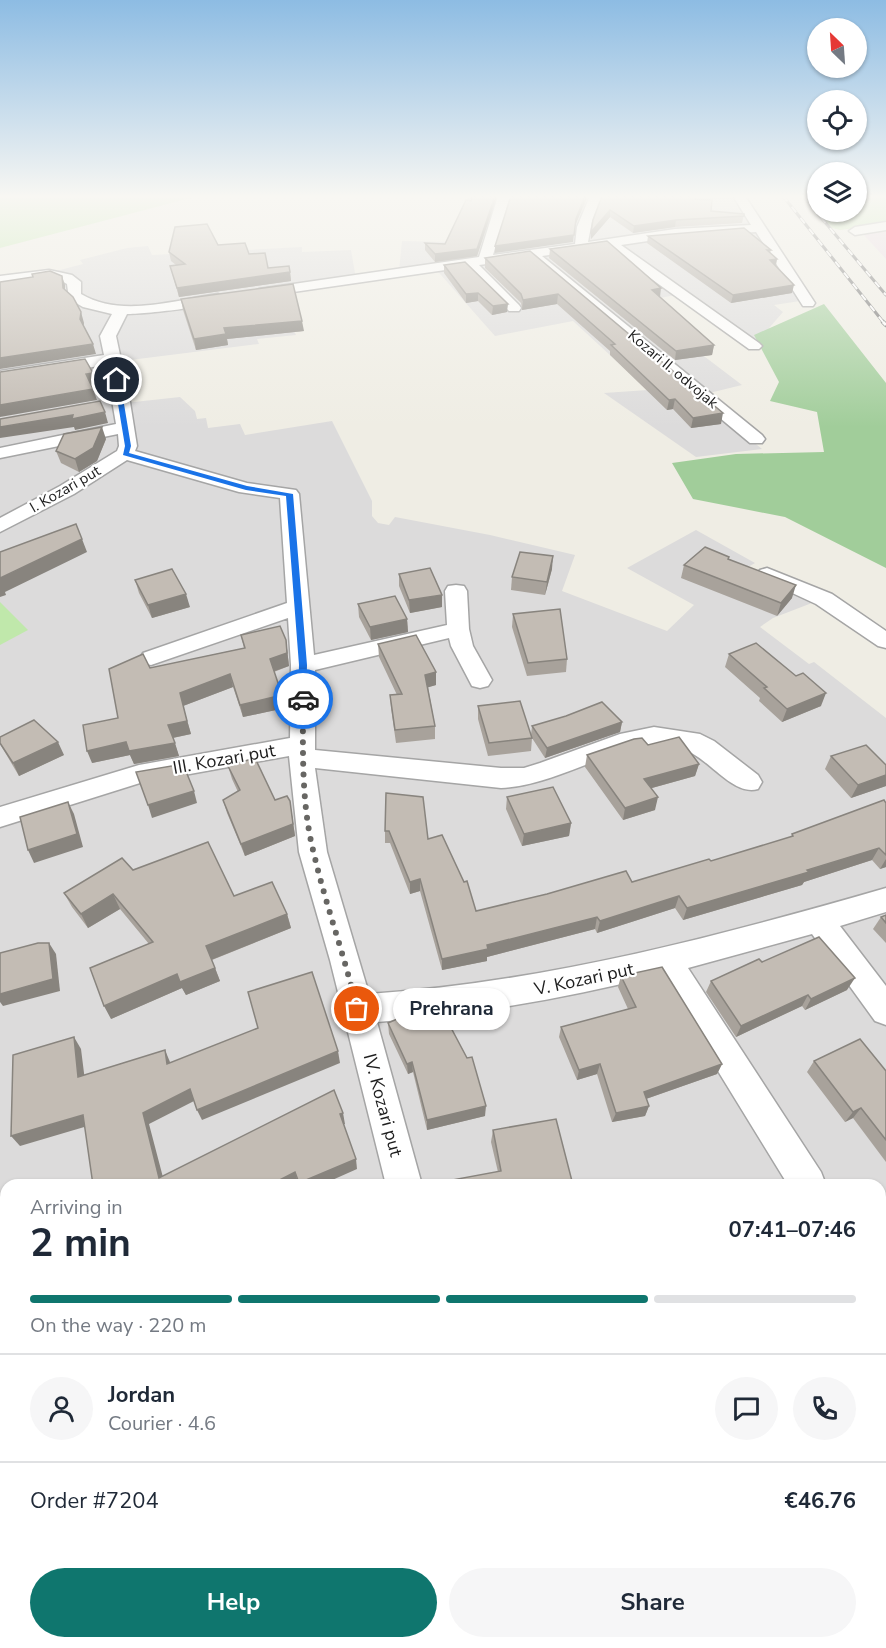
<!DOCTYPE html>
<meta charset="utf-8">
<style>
:root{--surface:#fff;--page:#f6f6f7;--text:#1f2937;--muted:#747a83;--line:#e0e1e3;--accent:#0f766e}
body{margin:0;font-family:"Nunito Sans",sans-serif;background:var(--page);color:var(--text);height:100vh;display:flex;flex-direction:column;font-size:22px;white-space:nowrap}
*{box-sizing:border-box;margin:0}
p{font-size:20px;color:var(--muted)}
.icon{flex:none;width:33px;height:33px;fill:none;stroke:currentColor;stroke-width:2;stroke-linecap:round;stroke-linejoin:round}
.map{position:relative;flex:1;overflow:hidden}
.drawer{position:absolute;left:0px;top:1179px;width:886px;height:470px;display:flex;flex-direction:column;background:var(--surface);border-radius:18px 18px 0 0;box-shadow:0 2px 4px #0004}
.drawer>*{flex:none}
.needle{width:39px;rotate:335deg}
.fabs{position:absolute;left:807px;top:18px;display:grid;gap:12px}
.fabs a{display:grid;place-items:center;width:60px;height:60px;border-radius:50%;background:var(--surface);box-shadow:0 2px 4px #0004;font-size:30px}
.pin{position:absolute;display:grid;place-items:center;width:51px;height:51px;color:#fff;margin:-26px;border:3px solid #fff;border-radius:50%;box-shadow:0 2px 6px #0007}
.courier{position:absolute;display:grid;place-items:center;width:60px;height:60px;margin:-30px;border:4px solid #1a73e8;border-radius:50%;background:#fff;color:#222;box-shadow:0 2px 8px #0007}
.bubble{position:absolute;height:42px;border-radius:21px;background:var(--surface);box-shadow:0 2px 4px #0004;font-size:20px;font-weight:700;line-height:42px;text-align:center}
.summary em{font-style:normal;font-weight:700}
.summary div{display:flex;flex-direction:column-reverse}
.summary{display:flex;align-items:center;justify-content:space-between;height:102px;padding:0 30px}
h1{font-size:39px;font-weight:700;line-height:45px}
.bar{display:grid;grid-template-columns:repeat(4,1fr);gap:9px 6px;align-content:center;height:72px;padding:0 30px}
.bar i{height:8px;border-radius:4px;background:var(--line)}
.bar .selected{background:var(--accent)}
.bar p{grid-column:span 4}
.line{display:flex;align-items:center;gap:15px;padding:0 30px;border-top:2px solid var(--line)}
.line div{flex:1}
.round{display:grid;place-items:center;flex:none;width:63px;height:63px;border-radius:32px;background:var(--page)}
.action{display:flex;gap:12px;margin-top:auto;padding:12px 30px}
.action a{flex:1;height:69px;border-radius:36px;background:var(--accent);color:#fff;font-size:24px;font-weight:700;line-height:69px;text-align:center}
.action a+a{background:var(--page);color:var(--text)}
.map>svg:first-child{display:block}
</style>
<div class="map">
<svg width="886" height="1648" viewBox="0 0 886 1648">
<rect width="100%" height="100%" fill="#efede4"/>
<g fill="#dcdbdb" fill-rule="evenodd">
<polygon points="468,196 734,196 750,225 800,301 774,305 783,312 758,341 686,293 634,303 742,385 697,396 762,449 696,457 604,393 648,390 573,321 495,336 433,266 399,271 402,241 449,242"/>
<path d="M148 246 152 255 302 247V252L351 250 356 279 275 290 296 335 257 339 259 344 106 363 116 404 180 397 195 411 197 419 206 418 208 428 240 424 245 435 332 421 372 501V516L378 523 389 525 395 517 490 535 575 555 562 591 667 631 694 605 627 568 696 530 755 563 739 572 817 601 773 618 760 627 809 664 814 662 886 718V1648H0V281L37 276 83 264 80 260 127 248ZM6 1185H880V1642H6Z"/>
</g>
<polygon fill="#e8d6e2" points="886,228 886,259 862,233"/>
<g fill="#c0e8ab">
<polygon points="0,196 198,196 0,248"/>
<polygon points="857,196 886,196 886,224 840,230 832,228 818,212 856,212"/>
<polygon points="0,602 28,630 0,645"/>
</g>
<polygon fill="#a1cd9a" points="824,304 886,383 886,568 785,517 693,499 672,463 736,454 824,452 817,412 770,401 779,382 754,335"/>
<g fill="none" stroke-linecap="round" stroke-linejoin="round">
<g stroke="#a5a5a5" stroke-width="3">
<g id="minor">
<polygon points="498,196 510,196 493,255 575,244 577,227 590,196 602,196 592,221 588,242 675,229 751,225 733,196 745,196 815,303 813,306 803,306 756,232 675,237 621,245 759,343 762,346 759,349 749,349 607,247 542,256 762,435 765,439 762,443 750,443 533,262 532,258 479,265 519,305 521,308 519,311 509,311 466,267 259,297 252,293 259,289 479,257"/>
<polygon points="886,222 886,230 855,235 849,231 855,227"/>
<path d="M49 270 72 275 81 282V294C121 318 175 300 218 294L225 298C216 307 143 314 127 314L116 336 130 402 137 446 135 451 247 483 296 490 299 494 314 655 447 625 445 591 448 586 456 585 464 586 467 591 469 629 473 646 492 680 488 686 480 688 472 686 451 646 449 638 315 670V750L501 768H524L540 763 620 734 654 727 700 734 714 741 758 775 762 782 758 789C730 797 706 751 675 747 614 740 563 785 501 788L315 768 327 852 369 994C547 982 716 937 886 888V912L840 926 886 986V1025L875 1021 812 934 688 968 821 1172 826 1185H788L659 975C566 998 473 1015 377 1022L422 1185H386L330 960 299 852 289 756 140 783 0 827V807L139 765 290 738 291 665 288 618 151 665 143 663 140 658 143 653 287 603 280 498 239 492 127 460 74 494 0 532V518L60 486 117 451 119 446 118 434 0 458V448L116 424 106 365 0 381V371L104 355 100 336 112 314 83 307 69 299 67 284C49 272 19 281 0 284V276Z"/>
<polygon points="767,568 832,594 886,631 886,648 878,646 816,604 760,578 757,574 760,570"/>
<polygon points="880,1281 886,1283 886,1328 880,1326"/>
<polygon points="6,1308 6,1348 0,1349 0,1309"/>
<polygon points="411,1642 457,1642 456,1648 410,1648"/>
</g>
</g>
<use href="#minor" fill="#fff" fill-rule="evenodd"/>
<g stroke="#6c6c6c" stroke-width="3">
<g id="rail-far1">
<polyline points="783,196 884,323"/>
<polyline points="803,196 886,295"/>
</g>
</g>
<g stroke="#6c6c6c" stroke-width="4.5">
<polyline id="rail" points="883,322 886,325"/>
</g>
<use href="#rail-far1" stroke="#fff" stroke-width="2" stroke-dasharray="7" stroke-linecap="butt"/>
<use href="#rail" stroke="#fff" stroke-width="3" stroke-dasharray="8" stroke-linecap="butt"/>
</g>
<g fill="#a8a29b">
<polygon points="473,196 497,196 477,256 435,262 425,250 425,243 445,244"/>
<polygon points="602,196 695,199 711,211 744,214 742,223 675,227 633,233 610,217 591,239"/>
<polygon points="648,236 771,250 770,253 777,259 776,266 792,293 731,303 647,243"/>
<polygon points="218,245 249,254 268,268 290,272 291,281 179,297 170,266 176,265 171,261 169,252"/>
<polygon points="550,249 660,297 714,345 712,355 675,360 549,258"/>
<polygon points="530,251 721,424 691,428 673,409 667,410 610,355 610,351 557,304 522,310 521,303 485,268 485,258"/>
<polygon points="444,265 507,312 492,315 478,301 466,303 444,273"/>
<polygon points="181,299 304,331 227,339 228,345 196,350 183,310"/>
<polygon points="106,439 97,461 79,472 61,463 56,451"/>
<polygon points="729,557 729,559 792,598 777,616 681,578 684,565"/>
<polygon points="552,569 545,595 511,590 512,577"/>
<polygon points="399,574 442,595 442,607 410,613 399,586"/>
<polygon points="135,580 190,607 152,618 139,593"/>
<polygon points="358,604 407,619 408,632 371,640 359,617"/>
<polygon points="513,614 567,659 566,672 527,676 512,627"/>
<polygon points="241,635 286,640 289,666 274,672 285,708 243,717 233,687 183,706 191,734 173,738 179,756 134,764 130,755 92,763 118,718 150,668 244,648"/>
<polygon points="378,644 436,672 436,685 428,687 435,726 435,739 396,743 391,708 390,695 397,695 379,657"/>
<polygon points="729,654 821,706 782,722 759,701 760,698 725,667"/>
<polygon points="478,706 531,735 532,726 622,722 620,732 545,758 532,738 531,751 488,756 478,719"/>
<polygon points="0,737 64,755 19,776 0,744"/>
<polygon points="648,745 699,764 695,776 652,788 655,810 623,820 585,767 587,755"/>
<polygon points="831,756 886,765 886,786 851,798 825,769"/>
<polygon points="228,766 275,800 290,801 295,836 245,856 227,813 223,800 238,792 232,779"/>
<polygon points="386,793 428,839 476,911 632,882 711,861 791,837 792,834 886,803 886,867 880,869 872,860 804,882 802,885 683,920 675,908 597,933 595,929 487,957 487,961 442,970 420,891 410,894 390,843 385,843 385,831"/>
<polygon points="507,797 571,823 569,836 522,846 506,809"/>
<polygon points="133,870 234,896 287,914 291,928 212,960 220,981 186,995 182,988 111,1019 149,944 120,909 88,928 72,907 64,893"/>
<polygon points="886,915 886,943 873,929 881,917"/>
<polygon points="762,962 847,990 805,1010 802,1006 736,1037 706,992 711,981"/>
<polygon points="621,976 722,1064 717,1074 646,1099 649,1106 645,1116 612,1122 597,1074 577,1080 559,1037 561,1027 628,1009 618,987"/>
<polygon points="388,1023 485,1116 427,1130 413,1072 408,1074 389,1034"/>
<polygon points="814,1061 886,1071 886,1162 853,1118 845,1122 807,1072"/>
<polygon points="493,1130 573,1185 452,1185 452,1180 498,1172 491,1142"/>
<polygon points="886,1381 886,1492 880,1493 880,1384"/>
<polygon points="550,1642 709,1642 711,1648 551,1648"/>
</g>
<g fill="#88847e">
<polygon points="495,196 497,196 477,256 435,262 435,254"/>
<polygon points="585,196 588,196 575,226 573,242 495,253 495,246"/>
<polygon points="610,210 610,217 591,239 591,232"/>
<polygon points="676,220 675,227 633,233 634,226"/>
<polygon points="777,259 775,267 770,260"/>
<polygon points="290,272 291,281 179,297 177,288"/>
<polygon points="62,276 65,285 65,298 63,288"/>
<polygon points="794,285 792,293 731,303 733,295"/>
<polygon points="661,288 660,297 652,290"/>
<polygon points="478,293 478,301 466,303 466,294"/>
<polygon points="558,294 557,304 522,310 523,300"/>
<polygon points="508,304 507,312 492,315 493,306"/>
<polygon points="81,312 84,323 83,329 80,319"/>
<polygon points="302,321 304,331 227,339 228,345 196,350 194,339 224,328"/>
<polygon points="93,344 96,354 0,369 0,358"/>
<polygon points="714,345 712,355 675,360 676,351"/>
<polygon points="93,373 96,384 89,385 86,374"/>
<polygon points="93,389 97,400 0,417 0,405"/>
<polygon points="675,399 673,409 667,410 669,400"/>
<polygon points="105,412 108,423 75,430 74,427 0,438 0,427 73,415"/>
<polygon points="723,413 721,424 691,428 693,418"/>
<polygon points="102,427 106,439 97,461 79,472 75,459"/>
<polygon points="82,539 87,552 5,592 6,595 0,597 0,578"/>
<polygon points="553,556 552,569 545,595 547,582"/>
<polygon points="796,585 792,598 777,616 781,603"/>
<polygon points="186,594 190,607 152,618 148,605"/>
<polygon points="442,595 442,607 410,613 409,600"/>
<polygon points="407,619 408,632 371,640 370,627"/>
<polygon points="286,640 289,666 272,672 270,659"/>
<polygon points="436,672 436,685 426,688 425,675"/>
<polygon points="230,674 233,687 183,706 191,734 172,738 168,725 180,693"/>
<polygon points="826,693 821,706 782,722 787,709"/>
<polygon points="282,695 285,708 243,717 240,705"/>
<polygon points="622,722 620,732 545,758 547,748"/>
<polygon points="58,742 64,755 19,776 13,763"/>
<polygon points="126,742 175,743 179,756 134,764 130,755 92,763 87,751"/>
<polygon points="699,764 695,776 641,791 644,779"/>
<polygon points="886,775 886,786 851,798 858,785"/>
<polygon points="194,791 197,803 152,818 148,805"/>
<polygon points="658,797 655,810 623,820 625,808"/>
<polygon points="290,801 295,836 245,856 241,844"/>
<polygon points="68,802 74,814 83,847 34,863 28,850"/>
<polygon points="571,823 569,836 522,846 524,834"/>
<polygon points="879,848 872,860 804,882 802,885 683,920 687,908"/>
<polygon points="886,859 886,867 880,869"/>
<polygon points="420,879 420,891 410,894 410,882"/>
<polygon points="113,894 120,909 88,928 81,914"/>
<polygon points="679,896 675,908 597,933 600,921"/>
<polygon points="287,914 291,928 211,960 206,946"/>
<polygon points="597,917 595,929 487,957 487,961 442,970 442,959 487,945"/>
<polygon points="49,943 56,954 60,991 3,1006 0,1002 0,994"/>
<polygon points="215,968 220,981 186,995 182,988 111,1019 104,1006 177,974"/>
<polygon points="855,978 847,990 805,1010 811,999"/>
<polygon points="808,995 802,1006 736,1037 741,1026"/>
<polygon points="74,1037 81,1049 86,1089 78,1077"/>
<polygon points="165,1050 170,1062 173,1076 167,1064"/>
<polygon points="338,1051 340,1063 202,1120 197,1110"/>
<polygon points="412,1062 413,1072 408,1074 407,1064"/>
<polygon points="600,1064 597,1074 577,1080 579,1070"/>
<polygon points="722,1064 717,1074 640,1101 644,1092"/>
<polygon points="190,1089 196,1100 149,1124 165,1185 159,1178 143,1113"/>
<polygon points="486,1106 485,1116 427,1130 427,1120"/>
<polygon points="649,1106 645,1116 612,1122 616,1113"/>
<polygon points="861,1108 853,1118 845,1122 853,1112"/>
<polygon points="343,1113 345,1124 342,1125 340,1114"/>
<polygon points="83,1115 91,1125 20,1146 11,1136"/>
<polygon points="356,1159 357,1169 321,1185 300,1185 299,1183"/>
<polygon points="295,1172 298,1182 292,1185 270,1185"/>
</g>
<g fill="#c3bcb4" stroke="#88847e" stroke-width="1.5">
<polygon points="473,196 495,196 477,249 435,254 425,243 445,244 466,200 471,201"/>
<polygon points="511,196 585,196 576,219 574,235 495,246"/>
<polygon points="602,196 695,196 695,199 712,200 711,211 744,214 744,216 676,220 634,226 610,210 591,232 593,220"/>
<polygon points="207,224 218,245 245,243 249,254 265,253 268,268 289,266 290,272 177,288 170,266 185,264 169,252 175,227"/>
<polygon points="744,228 771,250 767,250 777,259 770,260 794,285 733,295 648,236"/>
<polygon points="607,241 661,288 652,290 714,345 676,351 550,249"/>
<polygon points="530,251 723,413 693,418 675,399 669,400 611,345 615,344 558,294 523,300 521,294 485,258"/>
<polygon points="465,262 508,304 493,306 478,293 466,294 444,265"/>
<polygon points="50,271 62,276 63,288 73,297 81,312 80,319 93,344 0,358 0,282 33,277 32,274"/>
<polygon points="293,284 302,321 224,328 226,334 194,339 181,299"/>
<polygon points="85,359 93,373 86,374 93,389 0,405 0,372"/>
<polygon points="100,401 105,412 72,419 73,415 0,427 0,419"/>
<polygon points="102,427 93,448 75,459 56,451 64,434"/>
<polygon points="76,524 82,539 0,578 0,552"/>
<polygon points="705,547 729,557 728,559 796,585 781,603 684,565"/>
<polygon points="520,552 553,556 547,582 512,577"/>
<polygon points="430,568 442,595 409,600 399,574"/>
<polygon points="172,569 186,594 148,605 135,580"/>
<polygon points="395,596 407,619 370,627 358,604"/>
<polygon points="560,609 567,659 528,663 513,614"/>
<polygon points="280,626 286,640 287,653 270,659 282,695 240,705 230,674 180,693 187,721 168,725 175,743 129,751 126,742 87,751 83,725 118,718 109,669 143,654 150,668 245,648 241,635"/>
<polygon points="416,635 436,672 425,675 435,726 395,730 390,695 402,694 378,644"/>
<polygon points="756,643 796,676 803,673 826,693 787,709 764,688 767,687 729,654"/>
<polygon points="520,701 532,738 489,743 478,706"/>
<polygon points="602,702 622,722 547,748 532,726 566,716"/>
<polygon points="34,720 58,742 13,763 0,743 0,737"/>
<polygon points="679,737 699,764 644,779 658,797 625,808 587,755 634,739 642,738 648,745"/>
<polygon points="866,745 886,765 886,775 858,785 831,756"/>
<polygon points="255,758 275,800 287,796 290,801 293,824 241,844 223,800 240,790 228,766"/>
<polygon points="183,764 194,791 148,805 136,772"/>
<polygon points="553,787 571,823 524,834 507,797"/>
<polygon points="386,793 423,797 428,839 442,835 464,882 467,881 476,911 547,894 626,871 632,882 709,859 711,861 793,836 792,834 884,800 886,803 886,855 879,848 807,870 809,872 687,908 679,896 600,921 597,917 487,945 488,949 442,959 420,879 410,882 389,831 385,831"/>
<polygon points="68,802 77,834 28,850 20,817"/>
<polygon points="208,842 234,896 272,882 287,914 206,946 215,968 180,982 177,974 104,1006 90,968 153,942 113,894 81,914 64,893 122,858 133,870"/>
<polygon points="886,915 886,923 881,917"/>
<polygon points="819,937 855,978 811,999 808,995 741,1026 711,981 759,959 762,962"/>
<polygon points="38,943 49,943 53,979 0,994 0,953"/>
<polygon points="662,967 722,1064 644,1092 649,1106 616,1113 600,1064 579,1070 561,1027 636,1007 621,976"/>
<polygon points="312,972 338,1051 197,1110 190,1089 143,1113 159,1178 334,1090 343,1113 340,1114 356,1159 299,1183 295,1172 270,1185 93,1185 83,1115 11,1136 13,1055 74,1037 78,1077 165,1050 167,1064 258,1028 248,992"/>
<polygon points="440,1007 467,1058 472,1057 486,1106 427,1120 412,1062 407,1064 388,1023 420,1009"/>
<polygon points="860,1039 886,1071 886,1140 861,1108 853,1112 814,1061"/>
<polygon points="556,1119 573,1185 453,1185 452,1180 501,1171 493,1130"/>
<polygon points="886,1382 886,1487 880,1491 880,1385"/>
<polygon points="359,1642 387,1642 388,1648 350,1648"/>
<polygon points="553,1642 709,1642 711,1648 554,1648"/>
</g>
<linearGradient id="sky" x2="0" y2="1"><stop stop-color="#8dbce3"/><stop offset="0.46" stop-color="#f8f7f3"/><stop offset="1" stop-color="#f8f7f3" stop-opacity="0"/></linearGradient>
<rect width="886" height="427" fill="url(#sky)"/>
<polygon fill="#1a73e8" points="117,378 120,380 131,446 129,453 247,486 293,494 307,665 306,701 298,699 299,665 286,496 246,490 123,455 125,446 114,380"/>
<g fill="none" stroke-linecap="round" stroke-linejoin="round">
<path stroke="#676663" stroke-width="6" stroke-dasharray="0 10.8" d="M303 699C303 750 301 804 314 854 326 906 345 957 357 1009"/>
</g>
<g text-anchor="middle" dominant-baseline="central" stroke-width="4.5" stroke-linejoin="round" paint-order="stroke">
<g font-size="15" fill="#1e1e1e" stroke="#fff">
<text transform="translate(673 369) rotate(40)">Kozari II. odvojak</text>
<text transform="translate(65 489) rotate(-30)">I. Kozari put</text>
</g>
<g font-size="18" fill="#1e1e1e" stroke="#fff">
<text transform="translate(224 759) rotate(-10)">III. Kozari put</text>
<text transform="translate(584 979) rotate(-12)">V. Kozari put</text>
<text transform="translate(383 1105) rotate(75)">IV. Kozari put</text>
</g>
</g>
</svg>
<div class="fabs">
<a><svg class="needle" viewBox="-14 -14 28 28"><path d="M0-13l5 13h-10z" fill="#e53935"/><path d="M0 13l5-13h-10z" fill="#747a83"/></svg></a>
<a><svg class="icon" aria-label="locate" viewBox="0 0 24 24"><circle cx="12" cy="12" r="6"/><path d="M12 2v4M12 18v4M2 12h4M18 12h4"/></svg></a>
<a><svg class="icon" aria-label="layers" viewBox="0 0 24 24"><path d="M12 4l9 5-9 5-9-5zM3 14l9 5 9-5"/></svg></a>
</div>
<div class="pin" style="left:357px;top:1009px;background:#ea580c"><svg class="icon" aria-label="bag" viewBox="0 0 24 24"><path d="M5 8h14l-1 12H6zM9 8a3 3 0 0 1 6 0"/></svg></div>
<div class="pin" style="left:117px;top:380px;background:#1f2937"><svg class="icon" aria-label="home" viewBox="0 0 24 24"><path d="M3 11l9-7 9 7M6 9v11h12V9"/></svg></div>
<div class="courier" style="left:303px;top:699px"><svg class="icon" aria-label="car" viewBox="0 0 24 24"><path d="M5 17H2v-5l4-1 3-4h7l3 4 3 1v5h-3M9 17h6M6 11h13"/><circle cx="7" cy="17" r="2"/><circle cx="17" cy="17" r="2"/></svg></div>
<div class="bubble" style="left:393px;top:988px;width:117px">Prehrana</div>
<section class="drawer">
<div class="summary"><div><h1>2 min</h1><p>Arriving in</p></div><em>07:41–07:46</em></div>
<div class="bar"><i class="selected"></i><i class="selected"></i><i class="selected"></i><i></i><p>On the way · 220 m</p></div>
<div class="line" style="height:108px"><a class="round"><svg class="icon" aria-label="person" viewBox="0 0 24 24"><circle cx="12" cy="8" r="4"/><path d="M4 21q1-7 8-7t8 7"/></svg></a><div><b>Jordan</b><p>Courier · 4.6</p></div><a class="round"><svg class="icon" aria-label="chat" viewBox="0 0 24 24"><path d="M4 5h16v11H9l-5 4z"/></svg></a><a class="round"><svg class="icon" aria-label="phone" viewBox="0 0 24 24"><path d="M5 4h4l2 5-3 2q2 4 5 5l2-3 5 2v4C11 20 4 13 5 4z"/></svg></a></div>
<div class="line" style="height:78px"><div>Order #7204</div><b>€46.76</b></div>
<div class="action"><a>Help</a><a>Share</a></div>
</section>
</div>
